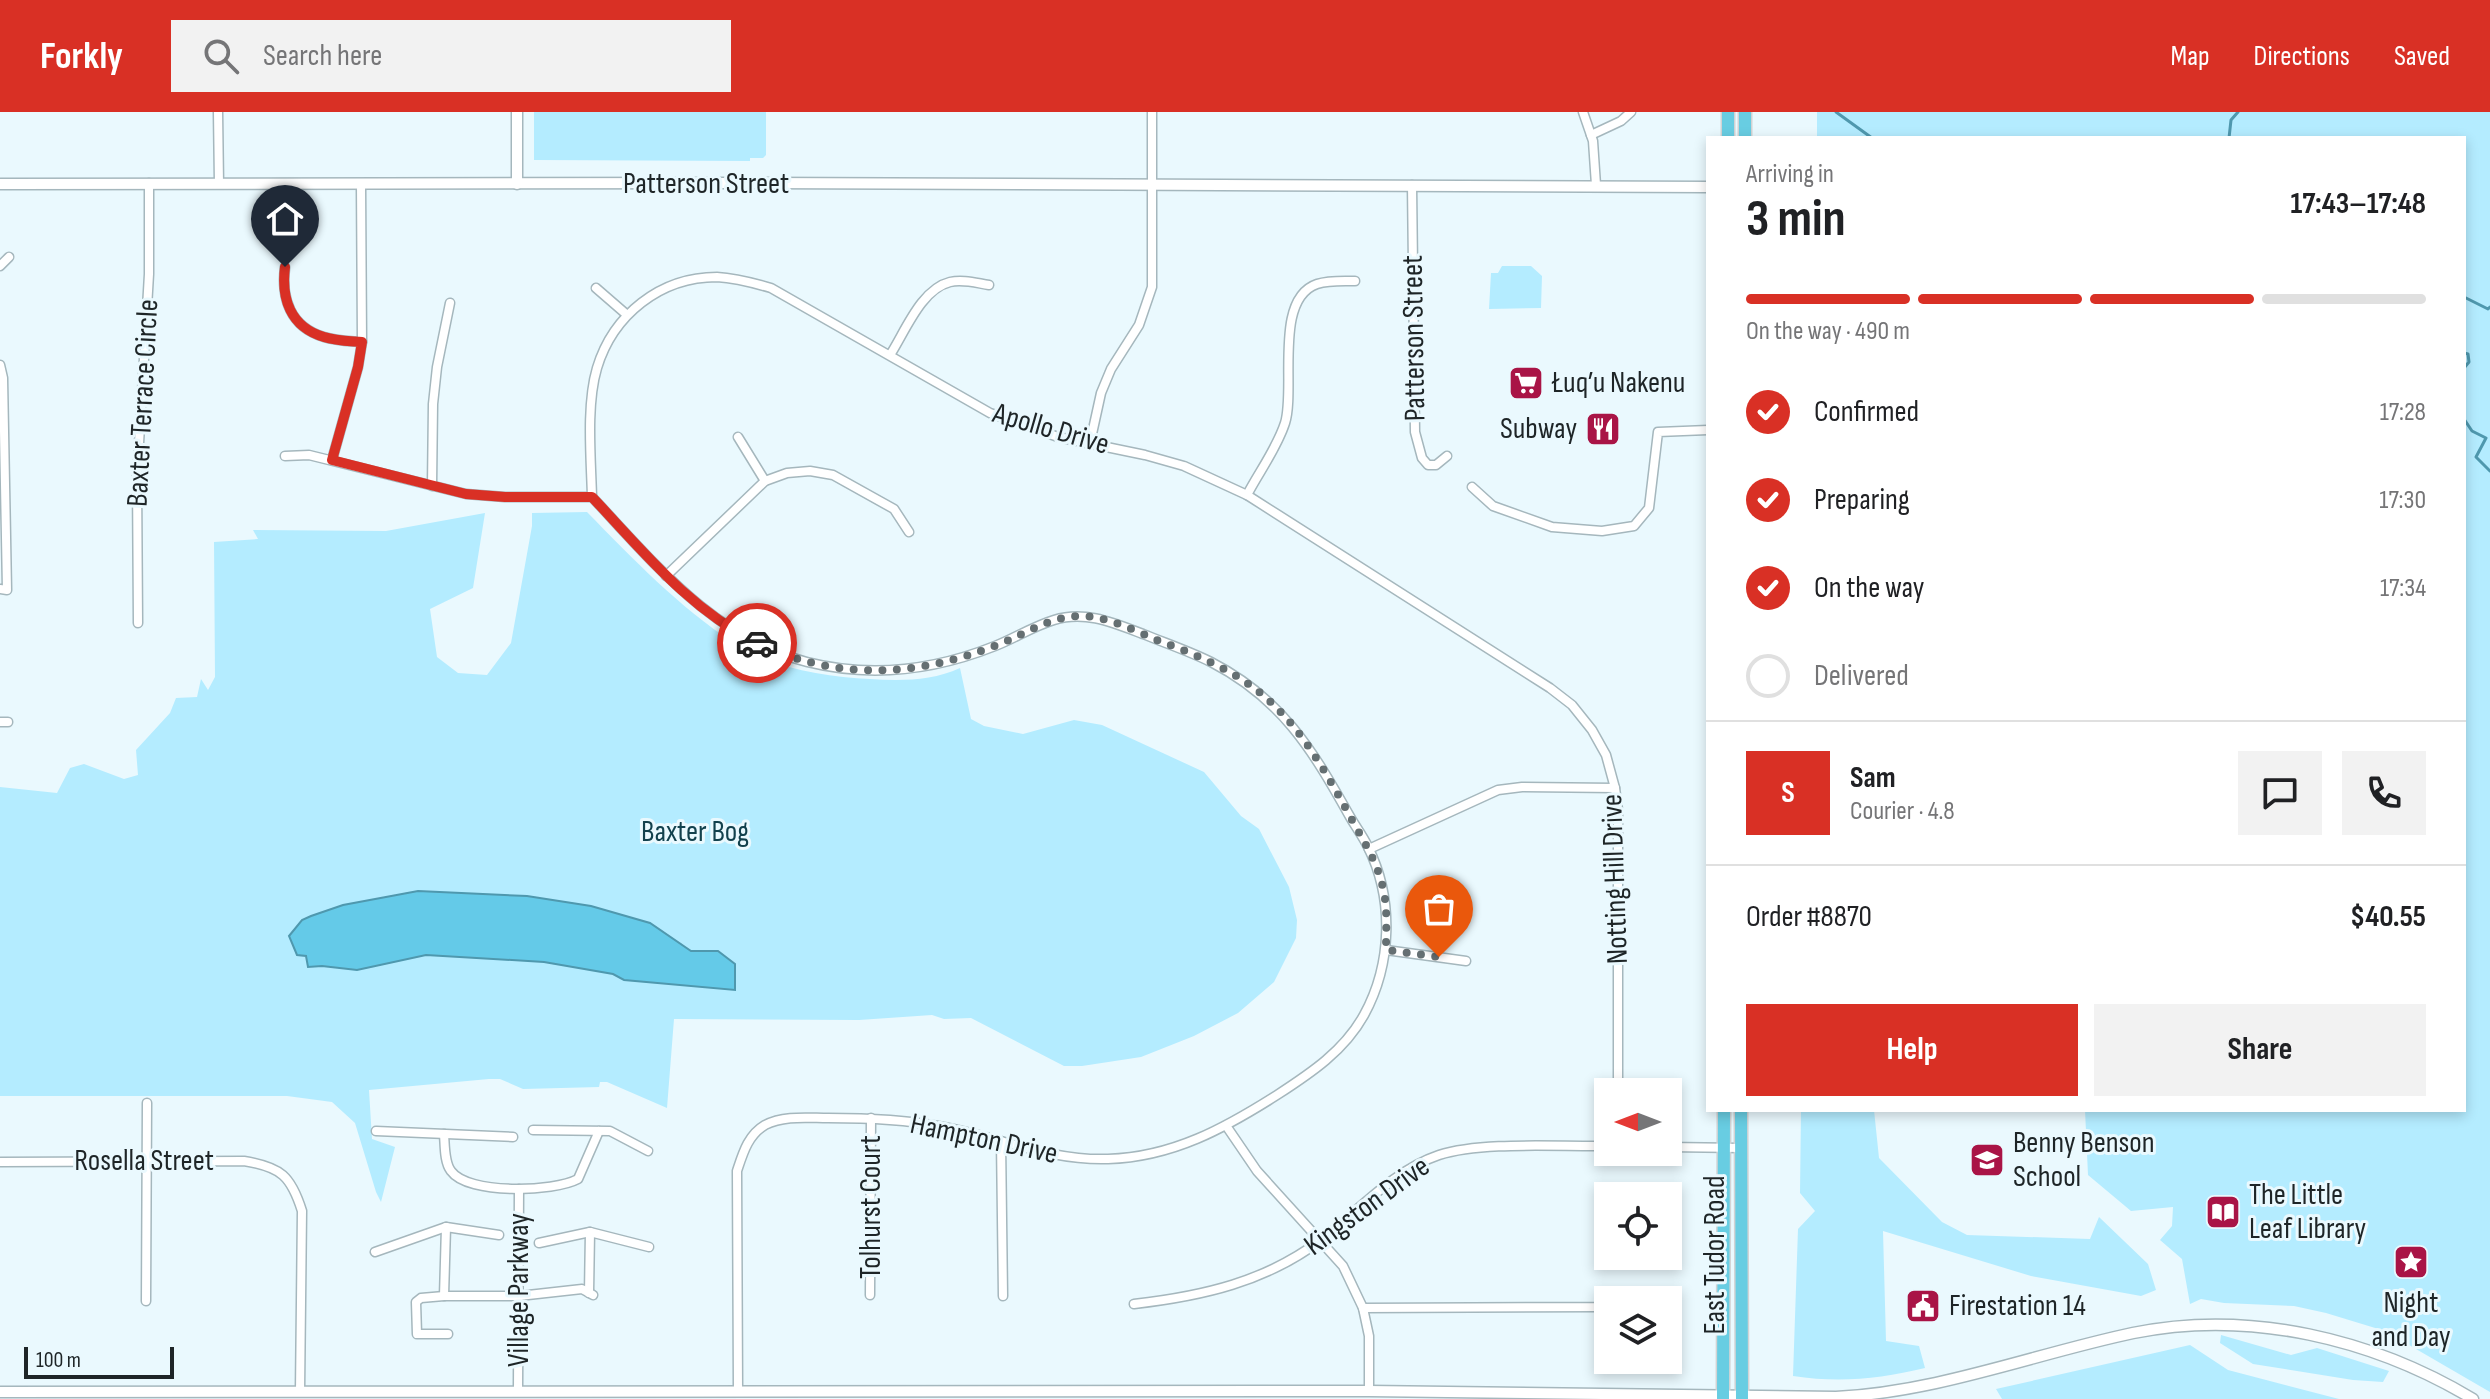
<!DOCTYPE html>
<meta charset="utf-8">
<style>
:root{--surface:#fff;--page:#f2f2f2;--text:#202124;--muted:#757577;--line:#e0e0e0;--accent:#d93025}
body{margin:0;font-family:"Sofia Sans Condensed",sans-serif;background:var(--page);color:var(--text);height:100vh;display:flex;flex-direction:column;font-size:30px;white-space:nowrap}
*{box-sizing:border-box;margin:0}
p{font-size:26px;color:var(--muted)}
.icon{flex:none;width:44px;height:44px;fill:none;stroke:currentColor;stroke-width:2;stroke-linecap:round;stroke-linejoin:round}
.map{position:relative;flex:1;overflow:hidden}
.side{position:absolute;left:1706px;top:24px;width:760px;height:976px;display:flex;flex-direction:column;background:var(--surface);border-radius:0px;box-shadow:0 4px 12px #0003}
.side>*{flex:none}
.needle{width:52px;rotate:270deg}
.controls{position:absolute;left:1594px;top:966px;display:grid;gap:16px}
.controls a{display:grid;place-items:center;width:88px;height:88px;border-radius:0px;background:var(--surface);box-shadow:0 4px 12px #0003;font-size:40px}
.scale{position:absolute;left:24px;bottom:20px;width:150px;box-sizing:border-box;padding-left:8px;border:4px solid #1e2527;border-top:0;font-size:22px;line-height:28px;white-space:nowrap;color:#1e2527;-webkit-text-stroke:6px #eaf9fe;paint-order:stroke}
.pin{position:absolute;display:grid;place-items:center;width:68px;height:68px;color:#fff;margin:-82px -34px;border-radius:50% 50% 50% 0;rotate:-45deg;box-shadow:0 0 8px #0007}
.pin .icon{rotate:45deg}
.courier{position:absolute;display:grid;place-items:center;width:80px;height:80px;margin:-40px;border:6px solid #d93025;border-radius:50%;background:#fff;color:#222;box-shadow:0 2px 10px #0007}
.summary em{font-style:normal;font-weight:700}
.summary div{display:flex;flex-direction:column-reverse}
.summary{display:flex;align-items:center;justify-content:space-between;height:136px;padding:0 40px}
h1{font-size:52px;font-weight:700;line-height:60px}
.bar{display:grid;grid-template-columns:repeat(4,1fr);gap:12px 8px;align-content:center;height:96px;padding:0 40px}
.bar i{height:10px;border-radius:6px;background:var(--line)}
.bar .selected{background:var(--accent)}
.bar p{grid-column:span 4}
.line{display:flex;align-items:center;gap:20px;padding:0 40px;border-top:2px solid var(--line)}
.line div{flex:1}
.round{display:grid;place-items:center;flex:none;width:84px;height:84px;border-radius:0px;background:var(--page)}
ol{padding:0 40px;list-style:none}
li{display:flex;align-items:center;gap:24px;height:88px}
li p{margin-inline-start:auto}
li .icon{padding:8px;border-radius:50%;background:var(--accent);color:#fff;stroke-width:4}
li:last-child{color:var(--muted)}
li i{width:44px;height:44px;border:4px solid var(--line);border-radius:50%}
.action{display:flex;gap:16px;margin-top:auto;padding:16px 40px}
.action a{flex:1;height:92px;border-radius:0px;background:var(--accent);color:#fff;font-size:32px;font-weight:700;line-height:92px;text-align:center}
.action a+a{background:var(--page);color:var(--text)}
header{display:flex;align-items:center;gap:48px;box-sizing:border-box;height:112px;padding:0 40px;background:var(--accent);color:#fff}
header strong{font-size:38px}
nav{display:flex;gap:44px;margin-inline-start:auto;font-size:28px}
.search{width:560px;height:72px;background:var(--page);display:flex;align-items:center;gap:20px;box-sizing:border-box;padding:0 28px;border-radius:0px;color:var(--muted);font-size:30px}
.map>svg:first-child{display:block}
</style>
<header>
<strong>Forkly</strong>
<div class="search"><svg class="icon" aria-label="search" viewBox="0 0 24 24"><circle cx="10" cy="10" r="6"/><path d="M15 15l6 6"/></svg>Search here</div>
<nav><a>Map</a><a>Directions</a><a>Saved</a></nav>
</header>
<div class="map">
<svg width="2490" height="1287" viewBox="0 0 2490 1287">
<rect width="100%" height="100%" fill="#eaf9fe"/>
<g fill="#b4ecff">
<polygon points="534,0 766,0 766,43 763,46 750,46 750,49 534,48"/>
<polygon points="1817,0 2490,0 2490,1280 2385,1219 2326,1201 2294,1194 2224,1191 2201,1187 2190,1192 2182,1147 2160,1128 2172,1114 2173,1095 2131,1099 2088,1063 2085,998 2464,998 2464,26 1817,26"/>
<polygon points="1502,154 1531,154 1542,164 1541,196 1489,197 1491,161 1498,161"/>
<path d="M587 400C633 447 679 495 734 531 772 556 825 565 870 567 900 569 932 569 960 556L971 607 984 614 1023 622 1074 608 1102 613 1204 660 1241 704 1259 717 1289 775 1297 808 1296 826 1274 870 1238 901 1194 924 1141 945 1082 954H1064L971 906 944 907 932 903 859 908 674 907 667 996 607 970H600L599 975 523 977 500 967H489L369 978 372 1027 395 1035 381 1090 376 1080 355 1011 332 990 287 984H0V675L57 681 70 656 84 652 124 667 138 663 136 638 170 601 176 586 197 585 201 567 208 578 215 565 214 430 258 427 253 418 386 419 485 401 473 476 430 497 437 545 458 561 487 563 511 531 532 414V401Z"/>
<path d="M1801 998H1874L1879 1046 1942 1110 1967 1123 2090 1127 2099 1105 2148 1152 2156 1178 2141 1184 2031 1164 1883 1119 1886 1229 1919 1234 1925 1256C1880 1267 1839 1271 1793 1264L1798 1117 1815 1099 1800 1081Z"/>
<polygon points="2221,1223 2291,1243 2317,1236 2389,1259 2383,1270 2353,1268 2253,1252 2220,1231"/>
<polygon points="2190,1233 2228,1258 2339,1287 2002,1287 1996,1277"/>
</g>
<polygon fill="#64cae8" stroke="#4f98ae" stroke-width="2" points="418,779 527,784 591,794 650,811 691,839 718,839 735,852 735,878 624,868 613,862 544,850 426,843 357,858 322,854 308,855 306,844 297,843 289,824 302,808 311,804 343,793"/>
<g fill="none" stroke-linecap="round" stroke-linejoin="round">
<g stroke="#4f98ae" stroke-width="3">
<polyline points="1836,0 1872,26"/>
<polyline points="2229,26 2231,8 2238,0"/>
<polyline points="2464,185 2488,197 2490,195"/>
<polyline points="2464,241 2468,242 2469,250 2464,256"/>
<polyline points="2464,307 2472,319 2486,326 2476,345 2490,359"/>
</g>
<g stroke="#a5b7bd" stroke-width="11">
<g id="minor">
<polyline points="218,0 219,72"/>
<polyline points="1583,0 1593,29 1596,73"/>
<polyline points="1591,23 1621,9 1631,0"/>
<polyline points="1412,73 1415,320 1422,346 1428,353 1436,353 1447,344"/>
<polyline points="0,154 9,145"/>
<path d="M285 155C281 186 290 215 324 225 336 229 350 229 362 230"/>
<polyline points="596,176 626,202"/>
<path d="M890 243C905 220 921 177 950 170 963 167 976 171 989 173"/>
<polyline points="0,253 3,266 7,478 0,477"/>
<polyline points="738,325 765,369"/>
<polyline points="1090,331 1101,281 1111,257 1139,213 1152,175 1152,0"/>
<path d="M285 344 309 343 466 382 505 385H592C655 452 714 526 807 550 871 566 935 558 995 534 1015 526 1034 514 1054 508 1085 498 1114 511 1143 522 1165 531 1189 539 1211 550 1281 586 1312 637 1349 703 1355 714 1363 724 1368 735 1394 787 1392 852 1364 903 1344 939 1311 961 1277 983 1225 1016 1173 1045 1108 1047 1049 1049 996 1024 938 1014 902 1007 865 1006 828 1006 808 1006 784 1003 765 1013 748 1023 743 1041 737 1059L738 1279"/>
<polyline points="332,348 358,255 362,230 361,72"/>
<polyline points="432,374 433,292 437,255 450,191"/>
<polyline points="1472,375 1493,394 1552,415 1602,419 1634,414 1649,396 1658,320 1708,318"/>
<path d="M1247 383C1259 360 1277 336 1285 311 1296 277 1273 187 1317 172 1329 168 1343 169 1355 169"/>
<path d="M592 385C591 346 586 293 597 256 613 203 660 165 717 165 735 166 754 171 771 176L990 301 1058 325 1145 343 1184 354 1247 383 1550 576 1572 593 1592 618 1606 643 1615 676 1618 698V980"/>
<polyline points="666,464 765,369 787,361 810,359 833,363 894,397 909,420"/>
<polyline points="138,511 137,365 149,162 149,71"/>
<polyline points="0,610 8,610"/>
<polyline points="1369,737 1498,678 1522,675 1615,676"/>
<polyline points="1386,838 1466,849"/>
<polyline points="1227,1015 1257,1059 1343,1154 1363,1196 1369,1224 1369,1279"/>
<polyline points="533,1018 610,1019 648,1039"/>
<polyline points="376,1019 513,1025"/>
<path d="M444 1022C445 1033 444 1050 451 1059 468 1083 554 1080 578 1067L599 1019"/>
<polyline points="1001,1029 1003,1184"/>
<polyline points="1668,1035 1741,1036"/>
<path d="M0 1050 244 1049C281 1055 291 1064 302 1099L300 1280"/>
<polyline points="539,1131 590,1120 649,1135"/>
<polyline points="375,1140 446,1115 499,1123"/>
<polyline points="589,1181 590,1120"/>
<polyline points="870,1183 871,1006"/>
<polyline points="444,1184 446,1115"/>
<polyline points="1621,1188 1627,1186"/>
<polyline points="146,1189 147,991"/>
<path d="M1134 1192C1203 1184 1265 1170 1321 1128 1358 1099 1394 1058 1439 1043 1483 1029 1559 1035 1608 1034"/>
<polyline points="1363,1196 1598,1195 1608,1192"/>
<polyline points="448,1222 417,1222 416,1190 421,1186 444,1184 519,1184 582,1177 593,1183"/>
<polyline points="518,1279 519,1077"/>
</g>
</g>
<g stroke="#a5b7bd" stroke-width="13">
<g id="tertiary">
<polyline points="0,72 751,71 1708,75"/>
<polyline points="517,72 517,0"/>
<path d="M0 1280 1369 1279 1836 1285C1938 1280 2034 1242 2133 1221 2249 1197 2373 1227 2473 1287"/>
</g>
</g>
<g stroke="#d2d3d4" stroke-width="15">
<g id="primary">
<polyline points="1728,0 1728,26"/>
<polyline points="1745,0 1745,26"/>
<polyline points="1741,998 1742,1287"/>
<polyline points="1723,1287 1724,998"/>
</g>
</g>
<use href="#minor" stroke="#fff" stroke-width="8"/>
<use href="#tertiary" stroke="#fff" stroke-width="10"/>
<use href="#primary" stroke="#68cde2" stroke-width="12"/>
</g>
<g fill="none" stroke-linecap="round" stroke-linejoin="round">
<path stroke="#656f72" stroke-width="8" stroke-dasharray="0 14.4" d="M757 531C835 569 918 565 997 533 1026 522 1050 504 1082 504 1108 505 1133 518 1157 528 1191 541 1225 554 1254 576 1299 610 1325 659 1351 706 1363 728 1376 748 1382 772 1388 793 1386 816 1386 838L1439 845"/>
<path stroke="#d93025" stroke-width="10" d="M285 155C281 186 290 215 324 225 336 229 350 229 362 230L358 255 332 348 466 382 505 385H592C643 439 689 497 757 531"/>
</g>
<defs>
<g id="supermarket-square" transform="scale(1.8)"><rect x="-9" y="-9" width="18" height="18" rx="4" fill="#a91446" stroke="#eaf9fe"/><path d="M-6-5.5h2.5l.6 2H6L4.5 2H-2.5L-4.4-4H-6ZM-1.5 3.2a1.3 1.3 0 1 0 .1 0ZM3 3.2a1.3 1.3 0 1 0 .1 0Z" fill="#fff"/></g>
<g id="restaurant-square" transform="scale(1.8)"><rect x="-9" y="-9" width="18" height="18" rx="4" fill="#a91446" stroke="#eaf9fe"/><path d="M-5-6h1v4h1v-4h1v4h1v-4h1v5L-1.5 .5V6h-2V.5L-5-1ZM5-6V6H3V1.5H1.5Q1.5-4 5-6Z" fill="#fff"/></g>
<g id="school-square" transform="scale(1.8)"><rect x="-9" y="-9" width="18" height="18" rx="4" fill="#a91446" stroke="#eaf9fe"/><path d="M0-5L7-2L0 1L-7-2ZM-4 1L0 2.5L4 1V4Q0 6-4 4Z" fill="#fff"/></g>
<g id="library-square" transform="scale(1.8)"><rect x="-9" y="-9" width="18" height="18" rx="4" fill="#a91446" stroke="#eaf9fe"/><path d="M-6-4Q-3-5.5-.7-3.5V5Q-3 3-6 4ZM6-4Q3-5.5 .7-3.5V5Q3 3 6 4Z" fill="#fff"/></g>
<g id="sight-square" transform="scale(1.8)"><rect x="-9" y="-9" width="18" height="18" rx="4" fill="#a91446" stroke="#eaf9fe"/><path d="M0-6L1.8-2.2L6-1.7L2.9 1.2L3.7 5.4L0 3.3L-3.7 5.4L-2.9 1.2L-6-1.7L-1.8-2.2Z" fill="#fff"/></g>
<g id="civic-square" transform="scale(1.8)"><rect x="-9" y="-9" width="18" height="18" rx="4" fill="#a91446" stroke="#eaf9fe"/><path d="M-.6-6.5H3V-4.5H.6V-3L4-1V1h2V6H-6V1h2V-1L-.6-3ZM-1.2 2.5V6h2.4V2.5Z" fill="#fff"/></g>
</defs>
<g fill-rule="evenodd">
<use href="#supermarket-square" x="1526" y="271"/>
<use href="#restaurant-square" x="1603" y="317"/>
<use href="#school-square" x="1987" y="1048"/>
<use href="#library-square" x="2223" y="1100"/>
<use href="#sight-square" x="2411" y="1150"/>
<use href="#civic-square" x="1923" y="1194"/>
</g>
<g text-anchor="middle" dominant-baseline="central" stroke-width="6" stroke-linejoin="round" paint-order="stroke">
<g font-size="30" fill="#1e2527" stroke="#eaf9fe">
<text x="706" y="72">Patterson Street</text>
<text transform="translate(1414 226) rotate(-91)">Patterson Street</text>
<text transform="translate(143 291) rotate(-87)">Baxter Terrace Circle</text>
<text transform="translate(1051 317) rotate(16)">Apollo Drive</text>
<text transform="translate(1615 767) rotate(-92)">Notting Hill Drive</text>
<text transform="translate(984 1027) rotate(12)">Hampton Drive</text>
<text x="144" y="1049">Rosella Street</text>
<text transform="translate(1367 1094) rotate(-36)">Kingston Drive</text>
<text transform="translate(871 1095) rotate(-90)">Tolhurst Court</text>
<text transform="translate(1715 1143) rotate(-90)">East Tudor Road</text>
<text transform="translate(519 1178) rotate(-90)">Village Parkway</text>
</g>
<g font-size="30" fill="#1e2527" stroke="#eaf9fe" text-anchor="start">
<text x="1552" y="271">Łuq’u Nakenu</text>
<text x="1577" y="317" text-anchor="end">Subway</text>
<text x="2013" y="1031">Benny Benson<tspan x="2013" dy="34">School</tspan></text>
<text x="2249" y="1083">The Little<tspan x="2249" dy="34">Leaf Library</tspan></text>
<text x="2411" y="1191" text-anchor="middle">Night<tspan x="2411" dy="34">and Day</tspan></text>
<text x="1949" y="1194">Firestation 14</text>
</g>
<g font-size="30" fill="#12414d" stroke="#eaf9fe">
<text x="695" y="720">Baxter Bog</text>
</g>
</g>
</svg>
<div class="controls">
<a><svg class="needle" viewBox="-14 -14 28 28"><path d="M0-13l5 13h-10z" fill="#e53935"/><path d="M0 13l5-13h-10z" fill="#757577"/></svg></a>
<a><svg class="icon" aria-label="locate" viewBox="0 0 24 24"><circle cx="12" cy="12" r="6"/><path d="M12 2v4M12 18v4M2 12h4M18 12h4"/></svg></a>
<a><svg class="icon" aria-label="layers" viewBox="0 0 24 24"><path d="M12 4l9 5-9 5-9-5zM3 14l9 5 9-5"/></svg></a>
</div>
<div class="scale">100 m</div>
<div class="pin" style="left:1439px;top:845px;background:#ea580c"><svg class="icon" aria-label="bag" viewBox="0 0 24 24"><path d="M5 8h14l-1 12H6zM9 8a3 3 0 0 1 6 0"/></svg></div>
<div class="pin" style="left:285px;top:155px;background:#1f2937"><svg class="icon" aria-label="home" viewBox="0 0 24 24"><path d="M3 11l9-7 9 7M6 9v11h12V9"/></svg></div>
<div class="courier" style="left:757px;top:531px"><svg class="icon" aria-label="car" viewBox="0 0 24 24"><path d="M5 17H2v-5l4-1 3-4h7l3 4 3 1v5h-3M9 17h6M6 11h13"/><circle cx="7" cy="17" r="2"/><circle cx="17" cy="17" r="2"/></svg></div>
<section class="side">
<div class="summary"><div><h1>3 min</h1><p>Arriving in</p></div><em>17:43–17:48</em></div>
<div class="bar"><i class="selected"></i><i class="selected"></i><i class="selected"></i><i></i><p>On the way · 490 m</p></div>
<ol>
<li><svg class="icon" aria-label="check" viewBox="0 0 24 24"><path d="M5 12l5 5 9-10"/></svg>Confirmed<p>17:28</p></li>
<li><svg class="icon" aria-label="check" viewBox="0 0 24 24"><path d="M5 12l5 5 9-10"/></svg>Preparing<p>17:30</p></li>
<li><svg class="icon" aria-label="check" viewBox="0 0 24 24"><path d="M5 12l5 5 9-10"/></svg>On the way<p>17:34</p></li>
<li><i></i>Delivered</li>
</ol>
<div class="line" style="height:144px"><b class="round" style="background:var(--accent);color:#fff">S</b><div><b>Sam</b><p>Courier · 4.8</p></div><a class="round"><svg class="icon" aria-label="chat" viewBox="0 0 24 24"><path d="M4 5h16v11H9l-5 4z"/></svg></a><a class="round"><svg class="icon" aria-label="phone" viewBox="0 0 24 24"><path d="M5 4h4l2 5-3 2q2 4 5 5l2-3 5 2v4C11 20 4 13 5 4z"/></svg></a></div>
<div class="line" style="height:104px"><div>Order #8870</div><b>$40.55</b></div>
<div class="action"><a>Help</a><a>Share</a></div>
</section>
</div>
